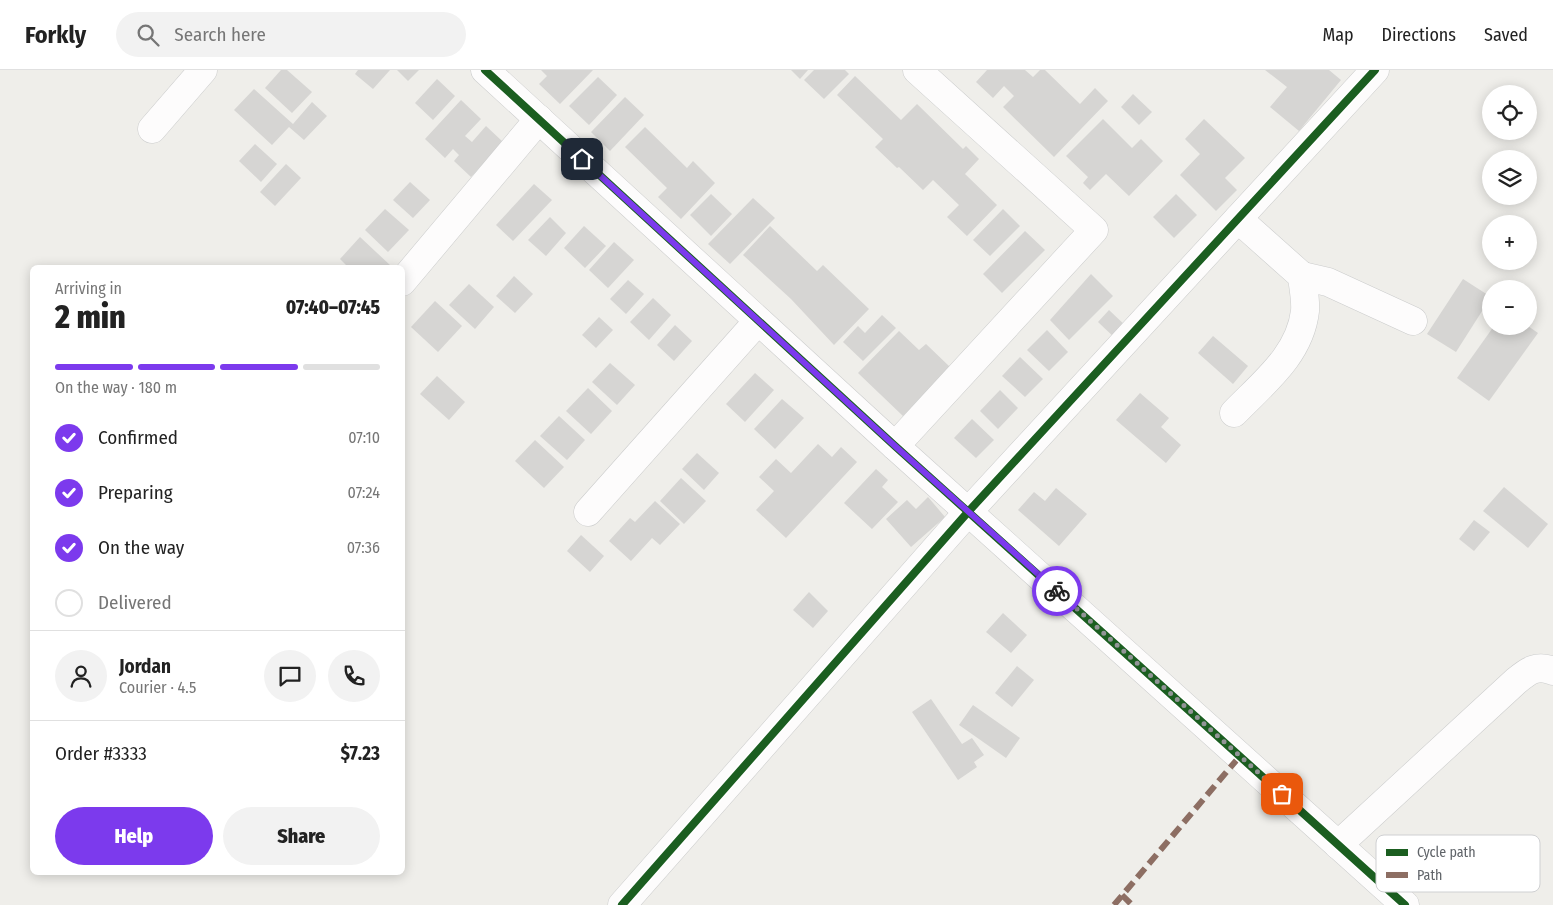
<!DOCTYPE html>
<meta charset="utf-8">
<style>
:root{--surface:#fff;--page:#f2f2f2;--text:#222;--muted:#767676;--line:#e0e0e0;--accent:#7c3aed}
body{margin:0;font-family:"Fira Sans Condensed",sans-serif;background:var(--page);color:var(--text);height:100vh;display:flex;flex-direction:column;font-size:19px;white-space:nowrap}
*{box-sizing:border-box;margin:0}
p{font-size:16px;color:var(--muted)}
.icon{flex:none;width:28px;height:28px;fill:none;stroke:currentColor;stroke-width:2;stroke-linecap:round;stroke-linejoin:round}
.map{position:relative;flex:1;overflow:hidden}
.panel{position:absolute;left:30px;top:195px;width:375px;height:610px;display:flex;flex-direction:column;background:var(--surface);border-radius:8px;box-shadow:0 2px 12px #0003}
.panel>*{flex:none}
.buttons{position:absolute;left:1482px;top:15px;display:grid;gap:10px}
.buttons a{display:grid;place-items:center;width:55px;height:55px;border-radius:50%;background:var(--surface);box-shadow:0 2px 12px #0003;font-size:25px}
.pin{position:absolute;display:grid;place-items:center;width:42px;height:42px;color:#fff;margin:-21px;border-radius:10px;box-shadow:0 2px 8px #0006}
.courier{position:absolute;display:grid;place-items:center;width:50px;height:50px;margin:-25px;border:4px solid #7c3aed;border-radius:50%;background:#fff;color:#222;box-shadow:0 1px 6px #0007}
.headline em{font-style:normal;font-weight:800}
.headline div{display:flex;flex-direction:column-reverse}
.headline{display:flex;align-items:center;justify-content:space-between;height:85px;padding:0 25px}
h1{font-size:32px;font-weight:800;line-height:38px}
.bar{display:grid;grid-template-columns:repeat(4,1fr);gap:8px 5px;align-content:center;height:60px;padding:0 25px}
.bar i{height:6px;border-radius:4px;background:var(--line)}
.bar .active{background:var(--accent)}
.bar p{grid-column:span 4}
.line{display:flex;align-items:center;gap:12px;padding:0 25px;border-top:1px solid var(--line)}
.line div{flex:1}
.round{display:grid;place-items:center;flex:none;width:52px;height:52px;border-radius:26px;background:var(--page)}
ol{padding:0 25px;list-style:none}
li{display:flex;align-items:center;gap:15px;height:55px}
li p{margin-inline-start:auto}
li .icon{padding:5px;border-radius:50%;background:var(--accent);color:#fff;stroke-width:4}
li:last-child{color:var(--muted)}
li i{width:28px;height:28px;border:2px solid var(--line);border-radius:50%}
.primary-button{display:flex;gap:10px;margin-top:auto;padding:10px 25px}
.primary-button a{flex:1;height:58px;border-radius:30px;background:var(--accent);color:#fff;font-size:20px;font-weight:800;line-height:58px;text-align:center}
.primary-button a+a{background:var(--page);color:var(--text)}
header{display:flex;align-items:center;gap:30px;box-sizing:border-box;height:70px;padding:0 25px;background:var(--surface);border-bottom:1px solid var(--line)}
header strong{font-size:24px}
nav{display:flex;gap:28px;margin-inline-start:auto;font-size:18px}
.search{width:350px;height:45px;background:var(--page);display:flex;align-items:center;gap:12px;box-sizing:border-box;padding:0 18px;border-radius:28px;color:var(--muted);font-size:19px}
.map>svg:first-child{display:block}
</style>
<header>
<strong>Forkly</strong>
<div class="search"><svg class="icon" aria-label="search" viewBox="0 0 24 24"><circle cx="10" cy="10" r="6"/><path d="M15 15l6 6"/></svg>Search here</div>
<nav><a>Map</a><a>Directions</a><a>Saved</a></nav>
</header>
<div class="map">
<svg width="1553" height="835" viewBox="0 0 1553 835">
<rect width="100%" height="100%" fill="#efeeea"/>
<g fill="#d6d5d3">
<polygon points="281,0 287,0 312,22 292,43 265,18"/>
<polygon points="358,0 390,0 373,19 355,4"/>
<polygon points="397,0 419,0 408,11"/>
<polygon points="541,0 593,0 560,34 539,14 547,6"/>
<polygon points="791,0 808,0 800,9"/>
<polygon points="814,0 845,0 849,4 824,29 804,10"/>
<polygon points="987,0 1025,0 1033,7 1040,0 1045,0 1080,34 1095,18 1108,31 1054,87 1003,37 1014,26 1004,16 993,28 976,12"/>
<polygon points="1265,0 1329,0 1341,10 1299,61 1270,37 1287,17"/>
<polygon points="855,6 901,50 917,34 963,79 966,76 979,89 965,104 997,135 967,166 947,147 959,135 933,110 923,120 899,97 897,98 875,77 883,69 837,25"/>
<polygon points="598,7 617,25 589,55 569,36"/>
<polygon points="437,9 455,26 433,50 415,33"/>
<polygon points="254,19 293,54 312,32 327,46 304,70 289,57 272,75 234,40"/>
<polygon points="1133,24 1152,42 1139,55 1121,37"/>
<polygon points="625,27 644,45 610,81 591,62"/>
<polygon points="461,30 481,49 465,66 472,72 486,56 503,72 471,107 454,91 459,85 453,79 445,88 425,69"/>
<polygon points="1103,49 1132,78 1141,69 1163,91 1129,126 1106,104 1090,120 1083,113 1088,107 1066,86"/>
<polygon points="1204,49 1245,88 1225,108 1237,120 1216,141 1180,105 1200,84 1185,69"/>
<polygon points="645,57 687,98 693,91 715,113 681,149 658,127 667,118 625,77"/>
<polygon points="255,74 277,94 261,112 239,91"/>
<polygon points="286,94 301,108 275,136 260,122"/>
<polygon points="410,112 430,130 413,148 393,130"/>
<polygon points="534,114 552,130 513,171 496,155"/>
<polygon points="711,124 732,144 711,166 690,145"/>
<polygon points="1176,124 1197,145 1174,168 1153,147"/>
<polygon points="753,128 775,148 730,194 708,174"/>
<polygon points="385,139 409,160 388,182 365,160"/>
<polygon points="1003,139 1020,156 990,186 973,170"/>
<polygon points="550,147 566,163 546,186 528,170"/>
<polygon points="584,156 606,176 585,198 564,178"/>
<polygon points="770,156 817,201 823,195 869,239 834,275 791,229 743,185"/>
<polygon points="1025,161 1045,180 1002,223 983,204"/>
<polygon points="360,167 391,196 389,198 349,198 340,189"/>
<polygon points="614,172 634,190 608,218 589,200"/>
<polygon points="1091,204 1113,226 1069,270 1050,250"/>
<polygon points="514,206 533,224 515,243 496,226"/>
<polygon points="1463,209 1491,227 1456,282 1427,264"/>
<polygon points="628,210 644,224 626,244 610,229"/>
<polygon points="469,214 494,237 475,259 449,235"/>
<polygon points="653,228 671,245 649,270 630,252"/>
<polygon points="435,231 462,256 438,282 411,257"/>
<polygon points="1109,240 1128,258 1117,270 1098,252"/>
<polygon points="882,245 896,258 863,291 843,272 858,256 865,263"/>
<polygon points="599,247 613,260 596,278 582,265"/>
<polygon points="675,255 692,271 674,291 657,275"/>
<polygon points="1494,256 1528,256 1538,263 1489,331 1457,308"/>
<polygon points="1047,260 1068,282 1049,301 1027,280"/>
<polygon points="899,261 919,280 926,274 950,297 903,346 858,303"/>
<polygon points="1213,266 1248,296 1233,314 1198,283"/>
<polygon points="1020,287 1043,309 1025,327 1002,306"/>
<polygon points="610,293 635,315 617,335 592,312"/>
<polygon points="755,303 774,320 745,352 726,334"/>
<polygon points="437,306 465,332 449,350 420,324"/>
<polygon points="588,318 612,341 591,364 566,341"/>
<polygon points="1000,320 1018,338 998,359 980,341"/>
<polygon points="1140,323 1169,348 1161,357 1181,375 1166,393 1116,350"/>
<polygon points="782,329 804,348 775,379 754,359"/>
<polygon points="559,346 585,370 567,390 540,366"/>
<polygon points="972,349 994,370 976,388 954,368"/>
<polygon points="535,370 564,397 544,418 515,391"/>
<polygon points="818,374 832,387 841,377 857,392 786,468 756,440 774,421 759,407 776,389 791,403"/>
<polygon points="697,383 719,403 704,420 682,399"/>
<polygon points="876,399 888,410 882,417 898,432 872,459 844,433"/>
<polygon points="681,408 706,431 684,454 660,431"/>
<polygon points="1504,417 1548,454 1528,478 1483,441"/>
<polygon points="1056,418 1087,444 1059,476 1018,440 1034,422 1045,431"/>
<polygon points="928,427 945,447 911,477 886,449 907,430 916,439"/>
<polygon points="655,431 680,454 660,475 652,468 631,491 609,471 630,448 635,452"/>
<polygon points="1474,450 1490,462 1474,481 1459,469"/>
<polygon points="581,465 604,486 590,502 567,481"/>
<polygon points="809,522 828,541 813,558 793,540"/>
<polygon points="1003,543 1027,565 1011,583 986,562"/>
<polygon points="1017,596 1034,610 1012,637 995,623"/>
<polygon points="931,629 962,674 972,668 984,685 974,692 977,697 958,710 912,642"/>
<polygon points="973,635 1020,668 1006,688 959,655"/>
</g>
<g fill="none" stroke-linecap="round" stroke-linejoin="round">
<g stroke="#cbcccc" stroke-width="29">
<g id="minor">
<polyline points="485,0 895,376 1405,835"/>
<polyline points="152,59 203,0"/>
<polyline points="1302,206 1328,212 1413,251"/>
<polyline points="402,212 539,49"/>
<path d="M1234 343C1263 313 1300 285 1305 241 1306 230 1303 217 1302 206L1238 149"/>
<polyline points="895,376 1094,160 917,0"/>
<polyline points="588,442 758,251"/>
<path d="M1338 775 1516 611C1528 601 1537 594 1553 601"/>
<polyline points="622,835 968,442 1375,0"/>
</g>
</g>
<use href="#minor" stroke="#fdfcfc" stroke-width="28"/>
<g stroke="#8d6e63" stroke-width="6" stroke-dasharray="12 6" stroke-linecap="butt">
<polyline points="1122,825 1132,835"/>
<polyline points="1114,835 1240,686"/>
</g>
<g stroke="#fff" stroke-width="11">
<g id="cycleway">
<polyline points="485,0 895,376 1405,835"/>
<polyline points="622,835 968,442 1375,0"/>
</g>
</g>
<use href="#cycleway" stroke="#1b5e20" stroke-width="8"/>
</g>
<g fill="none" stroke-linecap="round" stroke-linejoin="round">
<polyline stroke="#919496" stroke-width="5" stroke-dasharray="0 9" points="1057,521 1282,724"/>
<polyline stroke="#7c3aed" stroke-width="6" points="582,89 895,376 1057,521"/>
</g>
<rect x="1376" y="765" width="164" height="57" rx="8" fill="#fff" stroke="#cfd0d2" stroke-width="1"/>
<rect x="1386" y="779" width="22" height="7" fill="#1b5e20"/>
<rect x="1386" y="802" width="22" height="6" fill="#8d6e63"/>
<g font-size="14" fill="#5f6368">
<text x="1417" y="787">Cycle path</text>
<text x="1417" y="810">Path</text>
</g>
</svg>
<div class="buttons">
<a><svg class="icon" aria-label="locate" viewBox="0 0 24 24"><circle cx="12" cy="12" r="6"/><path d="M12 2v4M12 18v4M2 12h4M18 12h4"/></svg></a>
<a><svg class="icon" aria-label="layers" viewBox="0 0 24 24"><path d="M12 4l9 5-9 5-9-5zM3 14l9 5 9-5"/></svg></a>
<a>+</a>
<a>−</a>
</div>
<div class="pin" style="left:1282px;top:724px;background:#ea580c"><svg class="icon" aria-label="bag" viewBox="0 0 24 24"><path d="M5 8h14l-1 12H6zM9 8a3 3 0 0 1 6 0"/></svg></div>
<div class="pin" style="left:582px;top:89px;background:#1f2937"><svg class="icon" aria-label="home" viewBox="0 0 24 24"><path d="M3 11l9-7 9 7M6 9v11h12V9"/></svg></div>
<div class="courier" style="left:1057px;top:521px"><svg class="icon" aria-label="bike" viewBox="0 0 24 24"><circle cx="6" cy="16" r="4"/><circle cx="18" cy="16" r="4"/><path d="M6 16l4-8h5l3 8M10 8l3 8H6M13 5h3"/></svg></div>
<section class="panel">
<div class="headline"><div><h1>2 min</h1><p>Arriving in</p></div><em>07:40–07:45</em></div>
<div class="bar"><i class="active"></i><i class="active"></i><i class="active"></i><i></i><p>On the way · 180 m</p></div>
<ol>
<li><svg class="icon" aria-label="check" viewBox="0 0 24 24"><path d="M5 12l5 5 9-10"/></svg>Confirmed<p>07:10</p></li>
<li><svg class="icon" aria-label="check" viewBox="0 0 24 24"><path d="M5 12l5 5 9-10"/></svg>Preparing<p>07:24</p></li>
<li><svg class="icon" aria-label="check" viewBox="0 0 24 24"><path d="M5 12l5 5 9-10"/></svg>On the way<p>07:36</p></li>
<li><i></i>Delivered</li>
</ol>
<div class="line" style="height:90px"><a class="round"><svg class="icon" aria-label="person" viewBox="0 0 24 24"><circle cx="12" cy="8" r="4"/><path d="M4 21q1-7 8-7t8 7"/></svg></a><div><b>Jordan</b><p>Courier · 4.5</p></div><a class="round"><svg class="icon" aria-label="chat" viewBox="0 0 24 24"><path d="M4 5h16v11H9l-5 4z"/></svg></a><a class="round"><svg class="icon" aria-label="phone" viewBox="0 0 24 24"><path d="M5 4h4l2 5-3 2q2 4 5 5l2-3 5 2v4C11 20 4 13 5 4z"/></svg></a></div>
<div class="line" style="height:65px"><div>Order #3333</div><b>$7.23</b></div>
<div class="primary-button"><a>Help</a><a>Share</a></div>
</section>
</div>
